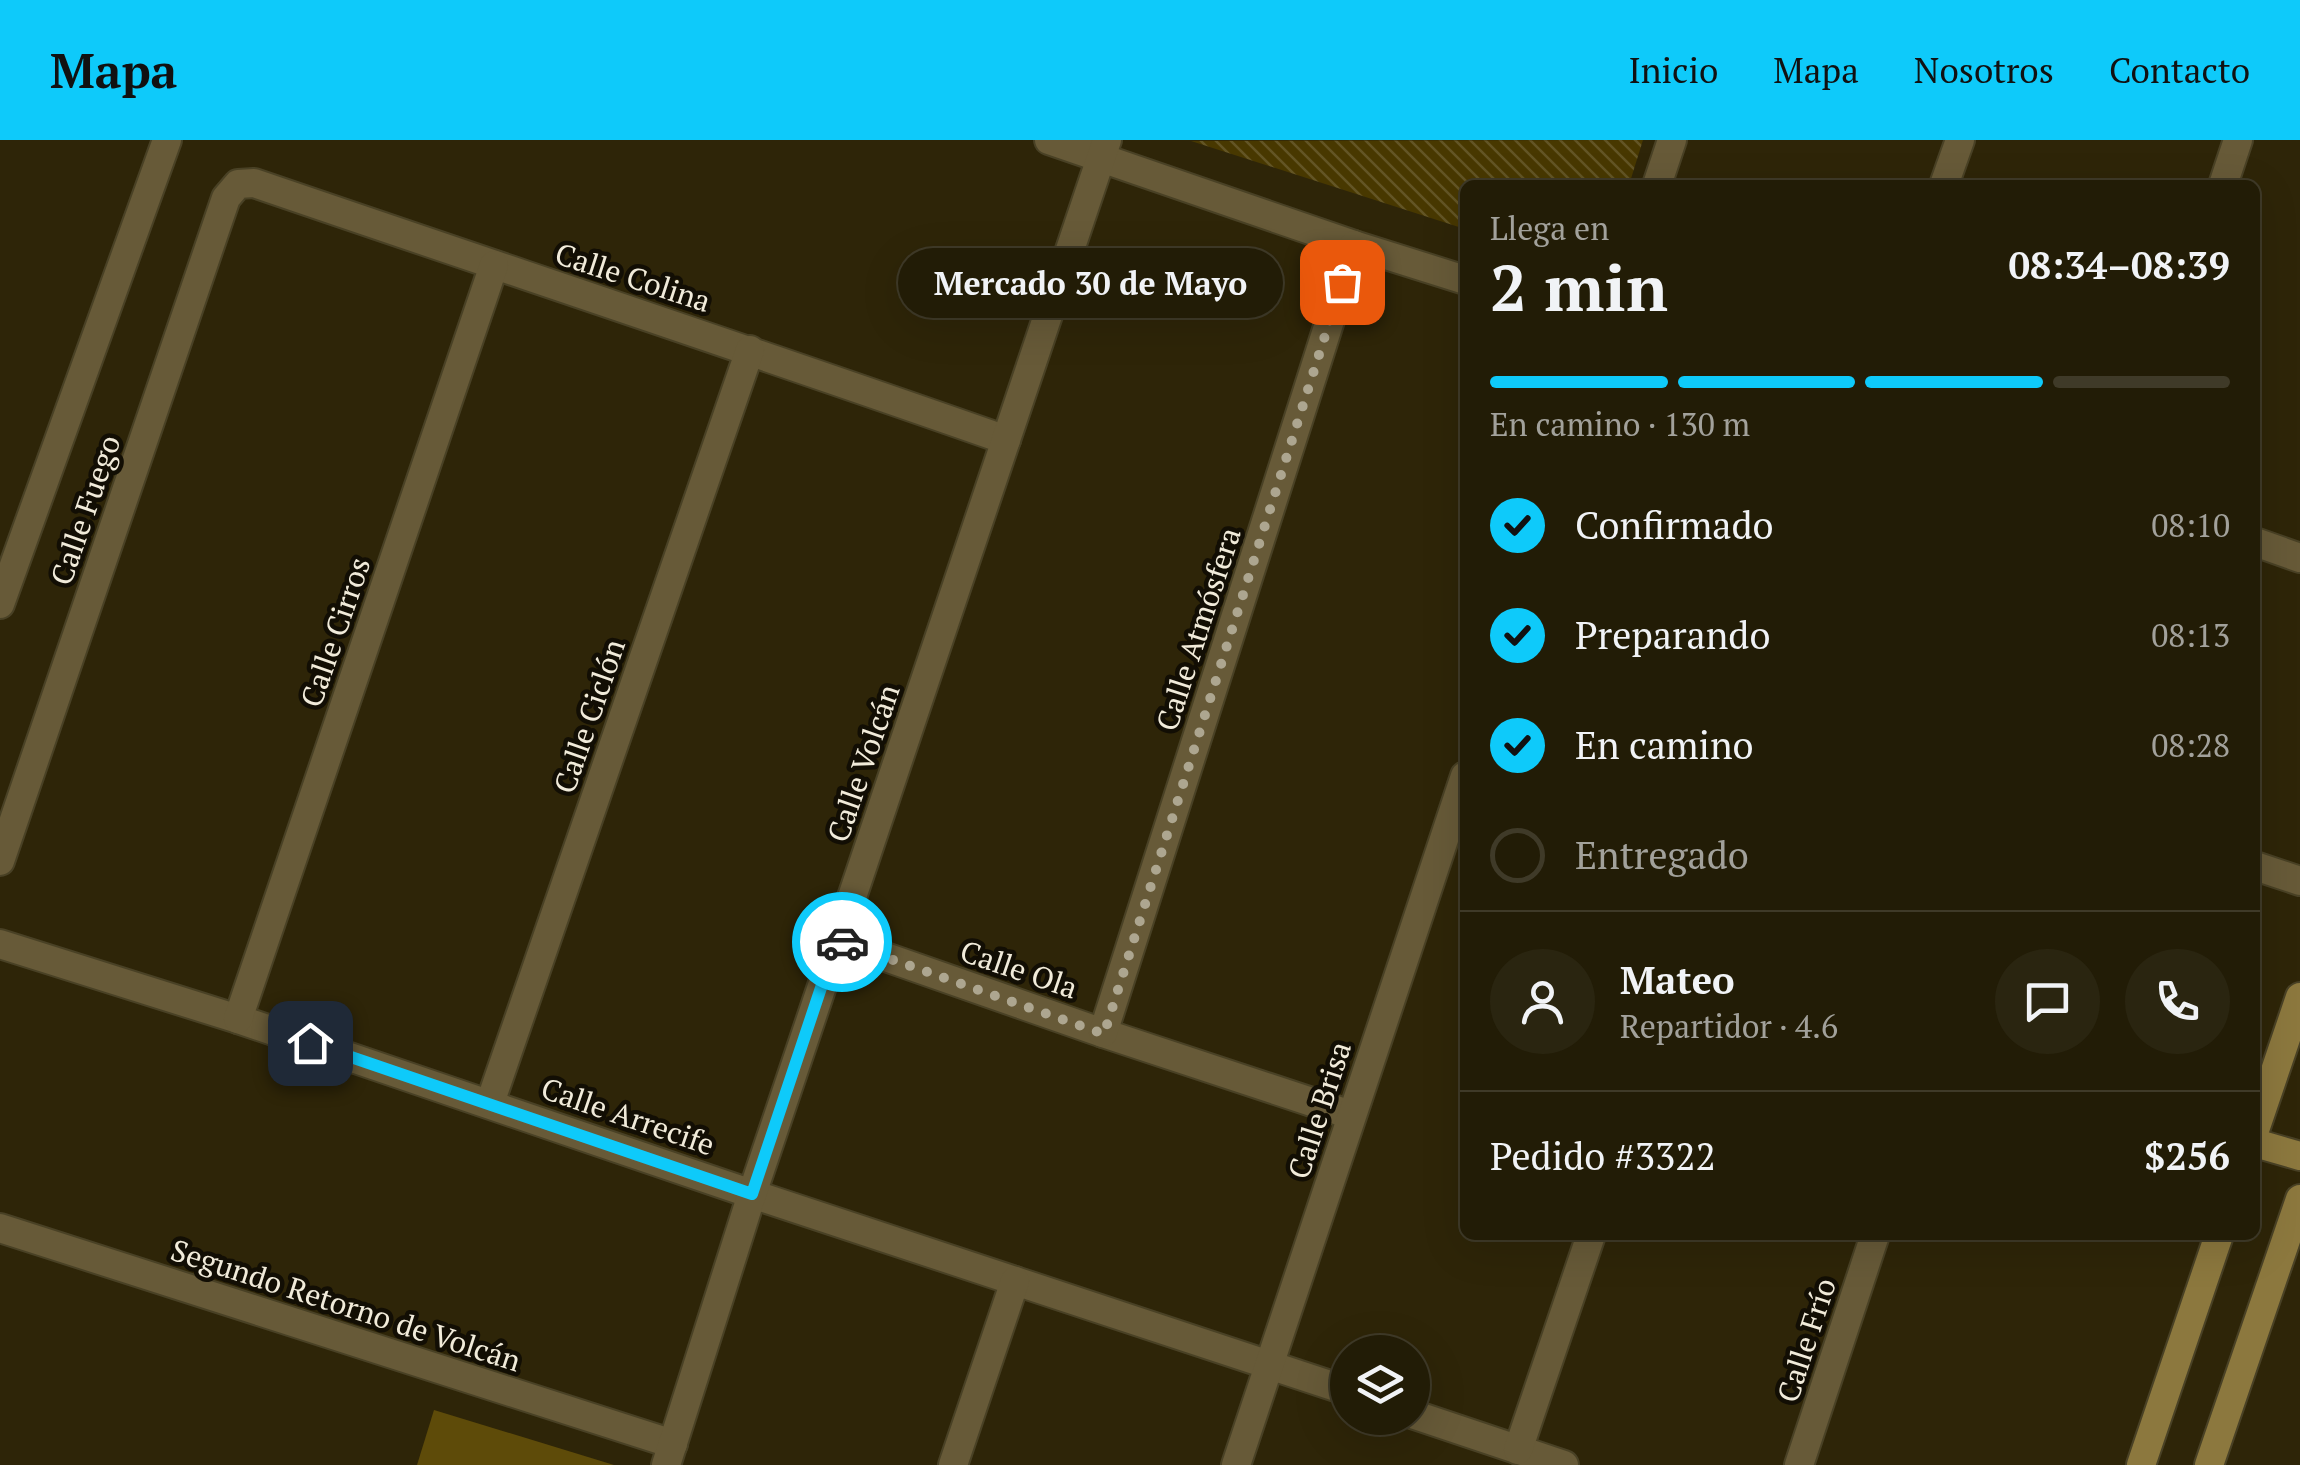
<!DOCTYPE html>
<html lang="es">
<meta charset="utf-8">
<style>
:root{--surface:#221c06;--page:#2a2510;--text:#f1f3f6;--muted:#a2a19b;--line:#3f3a28;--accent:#0ecafa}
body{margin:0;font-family:"PT Serif",serif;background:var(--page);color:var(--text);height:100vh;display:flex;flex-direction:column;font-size:38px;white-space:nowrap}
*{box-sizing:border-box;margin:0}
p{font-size:32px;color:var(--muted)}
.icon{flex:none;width:55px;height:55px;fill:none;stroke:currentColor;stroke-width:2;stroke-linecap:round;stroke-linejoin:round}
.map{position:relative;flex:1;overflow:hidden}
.drawer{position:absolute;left:1460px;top:40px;width:800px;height:1060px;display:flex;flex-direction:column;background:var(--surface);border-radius:15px;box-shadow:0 10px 40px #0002,0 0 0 2px var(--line)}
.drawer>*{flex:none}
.tools{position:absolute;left:1330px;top:1195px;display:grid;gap:20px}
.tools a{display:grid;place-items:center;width:100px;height:100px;border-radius:50%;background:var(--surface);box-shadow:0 10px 40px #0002,0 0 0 2px var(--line);font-size:50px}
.pin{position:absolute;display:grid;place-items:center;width:85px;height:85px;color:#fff;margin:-42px;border-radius:20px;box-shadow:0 5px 15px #0006}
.courier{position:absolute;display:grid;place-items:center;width:100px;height:100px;margin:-50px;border:8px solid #0ecafa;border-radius:50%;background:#fff;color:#222;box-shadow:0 2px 12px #0007}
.bubble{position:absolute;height:70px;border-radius:35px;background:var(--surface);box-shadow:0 10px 40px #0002,0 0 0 2px var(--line);font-size:32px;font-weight:600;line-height:70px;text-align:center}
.overview em{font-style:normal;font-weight:600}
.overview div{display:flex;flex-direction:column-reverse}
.overview{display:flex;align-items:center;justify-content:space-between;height:170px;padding:0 30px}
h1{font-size:65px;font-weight:600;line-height:75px}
.bar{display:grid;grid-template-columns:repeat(4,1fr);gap:15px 10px;align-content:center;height:120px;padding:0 30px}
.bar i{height:12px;border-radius:8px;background:var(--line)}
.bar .active{background:var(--accent)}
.bar p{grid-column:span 4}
.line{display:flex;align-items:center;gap:25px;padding:0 30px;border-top:2px solid var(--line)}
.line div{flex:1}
.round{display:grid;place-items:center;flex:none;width:105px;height:105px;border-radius:52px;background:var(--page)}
ol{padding:0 30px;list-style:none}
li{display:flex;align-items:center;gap:30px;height:110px}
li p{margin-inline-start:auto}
li .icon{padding:10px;border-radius:50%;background:var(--accent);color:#111;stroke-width:4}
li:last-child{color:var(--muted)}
li i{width:55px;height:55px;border:5px solid var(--line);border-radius:50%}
header{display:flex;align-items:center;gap:60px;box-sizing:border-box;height:140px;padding:0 50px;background:var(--accent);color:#111}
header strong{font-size:48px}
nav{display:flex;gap:55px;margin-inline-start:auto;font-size:35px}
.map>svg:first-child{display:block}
</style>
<header>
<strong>Mapa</strong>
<nav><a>Inicio</a><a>Mapa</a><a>Nosotros</a><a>Contacto</a></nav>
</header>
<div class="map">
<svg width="2300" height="1325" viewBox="0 0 2300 1325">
<defs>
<pattern id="building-back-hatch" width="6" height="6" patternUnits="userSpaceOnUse" patternTransform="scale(2.5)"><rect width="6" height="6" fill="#483800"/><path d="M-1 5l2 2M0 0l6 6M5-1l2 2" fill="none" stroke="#635525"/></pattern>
</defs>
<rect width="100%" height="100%" fill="#2e2508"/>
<polygon fill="#5e4b09" points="434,1270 614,1325 417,1325"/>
<polygon fill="url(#building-back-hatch)" points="1643,0 1629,45 1465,45 1465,89 1191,1"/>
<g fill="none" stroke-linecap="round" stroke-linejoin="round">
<g stroke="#494125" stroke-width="32">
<g id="minor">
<polyline points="1049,0 1354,105 1465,140"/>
<polyline points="1657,45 1672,0"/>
<polyline points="1944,45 1960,0"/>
<polyline points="2223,45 2238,0"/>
<polyline points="2255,402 2300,418"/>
<polyline points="0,464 167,0"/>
<path d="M0 721 226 58 238 44 254 43C505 129 756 212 1006 300"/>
<polyline points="2255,726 2300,741"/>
<polyline points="837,800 1103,893 1351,975"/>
<polyline points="0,804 238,879 752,1054 1348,1251"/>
<polyline points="238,879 494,125"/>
<polyline points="1103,893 1354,105"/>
<polyline points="490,963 750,210"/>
<polyline points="0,1088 673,1304"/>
<polyline points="1412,1274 1564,1325"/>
<polyline points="1518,1310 1591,1095"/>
<polyline points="666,1325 752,1054 1107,0"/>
<polyline points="953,1325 1015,1141"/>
<polyline points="1236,1325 1465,636"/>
<polyline points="1799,1325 1875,1095"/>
</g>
</g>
<g stroke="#494125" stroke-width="32">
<g id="secondary">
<polyline points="2255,990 2300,857"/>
<polyline points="2255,1003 2300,1016"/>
<polyline points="2141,1325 2219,1095"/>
<polyline points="2209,1325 2300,1059"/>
</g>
</g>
<use href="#minor" stroke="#675a38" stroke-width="28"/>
<use href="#secondary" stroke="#8c783e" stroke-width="28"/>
</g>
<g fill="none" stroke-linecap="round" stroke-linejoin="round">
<polyline stroke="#ada690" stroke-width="10" stroke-dasharray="0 18" points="842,802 1104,894 1342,142"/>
<polyline stroke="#0ecafa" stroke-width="12" points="310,903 752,1054 837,800 842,802"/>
</g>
<g text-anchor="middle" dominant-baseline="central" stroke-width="9" stroke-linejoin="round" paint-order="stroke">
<g font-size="30" fill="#f1ebda" stroke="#120e04">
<text transform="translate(633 137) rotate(18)">Calle Colina</text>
<text transform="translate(85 370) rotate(-71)">Calle Fuego</text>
<text transform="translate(1198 489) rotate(-72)">Calle Atmósfera</text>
<text transform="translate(335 492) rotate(-71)">Calle Cirros</text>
<text transform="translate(589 576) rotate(-71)">Calle Ciclón</text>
<text transform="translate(863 623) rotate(-71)">Calle Volcán</text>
<text transform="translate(1019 829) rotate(19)">Calle Ola</text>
<text transform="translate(1319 970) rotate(-72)">Calle Brisa</text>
<text transform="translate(628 976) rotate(19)">Calle Arrecife</text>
<text transform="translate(346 1165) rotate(18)">Segundo Retorno de Volcán</text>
<text transform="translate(1806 1200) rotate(-72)">Calle Frío</text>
</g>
</g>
</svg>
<div class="tools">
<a><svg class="icon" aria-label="layers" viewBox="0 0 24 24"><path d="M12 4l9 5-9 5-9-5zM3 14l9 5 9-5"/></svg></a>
</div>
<div class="pin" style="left:1342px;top:142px;background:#ea580c"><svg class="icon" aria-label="bag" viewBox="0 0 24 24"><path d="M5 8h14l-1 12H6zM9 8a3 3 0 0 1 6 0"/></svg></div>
<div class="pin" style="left:310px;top:903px;background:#1f2937"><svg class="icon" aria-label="home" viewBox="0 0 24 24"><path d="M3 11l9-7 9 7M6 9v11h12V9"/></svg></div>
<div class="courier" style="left:842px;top:802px"><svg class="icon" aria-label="car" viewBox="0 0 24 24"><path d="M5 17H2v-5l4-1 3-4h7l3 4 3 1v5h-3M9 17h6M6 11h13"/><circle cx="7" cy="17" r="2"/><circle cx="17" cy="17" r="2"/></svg></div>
<div class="bubble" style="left:898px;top:108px;width:385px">Mercado 30 de Mayo</div>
<section class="drawer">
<div class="overview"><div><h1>2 min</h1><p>Llega en</p></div><em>08:34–08:39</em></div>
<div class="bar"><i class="active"></i><i class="active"></i><i class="active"></i><i></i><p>En camino · 130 m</p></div>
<ol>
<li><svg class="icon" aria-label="check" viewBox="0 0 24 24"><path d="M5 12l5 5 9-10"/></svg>Confirmado<p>08:10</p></li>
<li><svg class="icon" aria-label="check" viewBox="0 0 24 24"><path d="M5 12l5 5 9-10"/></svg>Preparando<p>08:13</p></li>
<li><svg class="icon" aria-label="check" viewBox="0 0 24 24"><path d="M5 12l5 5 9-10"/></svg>En camino<p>08:28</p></li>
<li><i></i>Entregado</li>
</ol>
<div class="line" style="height:180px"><a class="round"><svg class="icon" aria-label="person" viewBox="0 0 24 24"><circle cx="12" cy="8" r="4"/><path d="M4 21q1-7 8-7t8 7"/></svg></a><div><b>Mateo</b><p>Repartidor · 4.6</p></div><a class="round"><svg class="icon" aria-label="chat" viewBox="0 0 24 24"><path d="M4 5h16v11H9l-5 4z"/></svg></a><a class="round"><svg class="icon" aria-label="phone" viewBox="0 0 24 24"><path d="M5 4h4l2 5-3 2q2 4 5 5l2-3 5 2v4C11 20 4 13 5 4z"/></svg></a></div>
<div class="line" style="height:130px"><div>Pedido #3322</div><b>$256</b></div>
</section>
</div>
